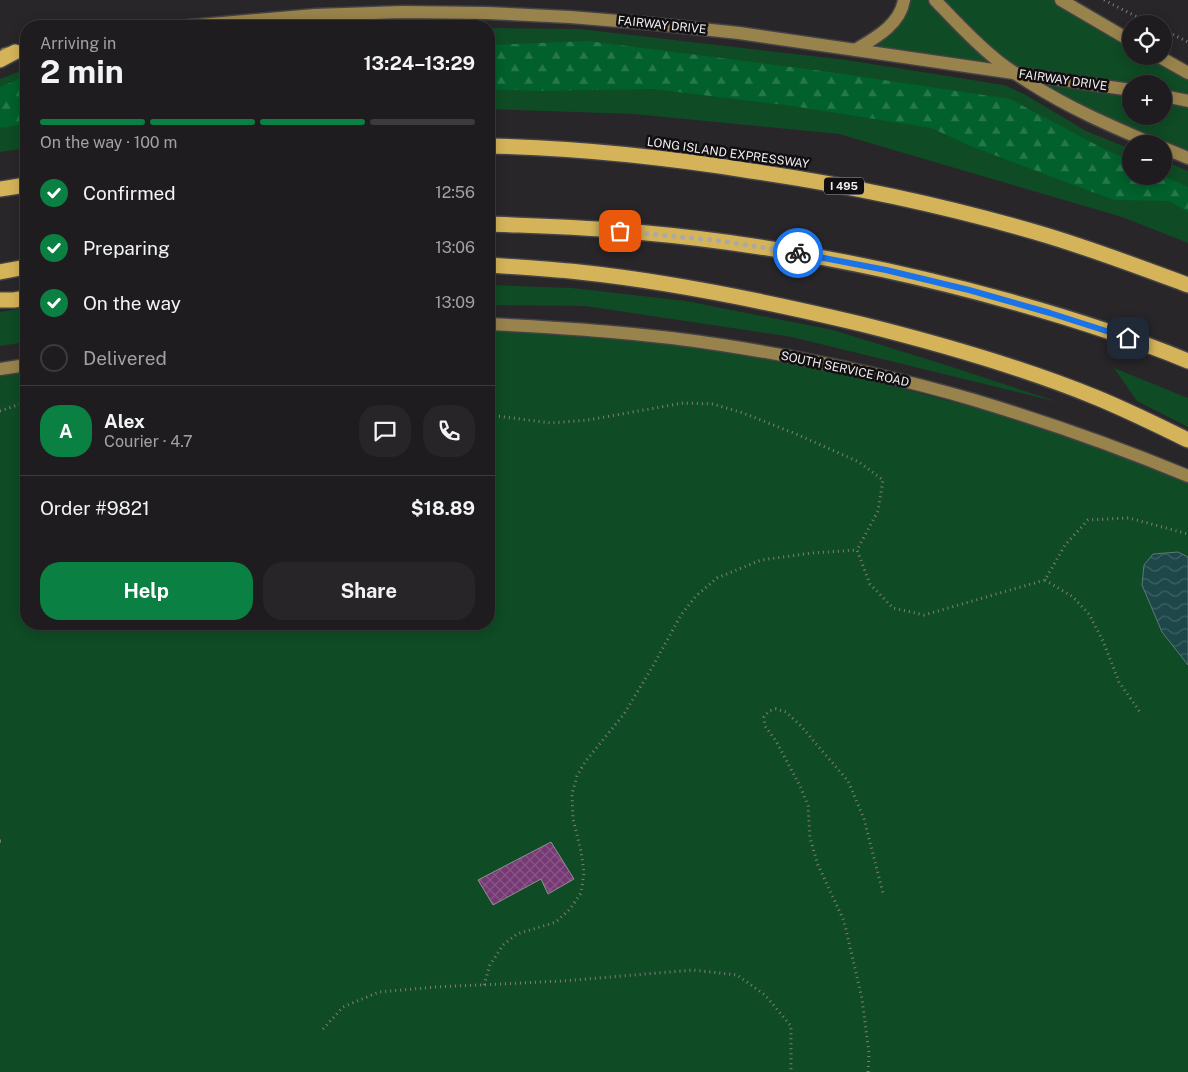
<!DOCTYPE html>
<meta charset="utf-8">
<style>
:root{--surface:#1f1c1f;--page:#272528;--text:#f1f3f6;--muted:#a1a1a4;--line:#3c3a3d;--accent:#0b8043}
body{margin:0;font-family:"Public Sans",sans-serif;background:var(--page);color:var(--text);height:100vh;display:flex;flex-direction:column;font-size:19px;white-space:nowrap}
*{box-sizing:border-box;margin:0}
p{font-size:16px;color:var(--muted)}
.icon{flex:none;width:28px;height:28px;fill:none;stroke:currentColor;stroke-width:2;stroke-linecap:round;stroke-linejoin:round}
.map{position:relative;flex:1;overflow:hidden}
.side{position:absolute;left:20px;top:20px;width:475px;height:610px;display:flex;flex-direction:column;background:var(--surface);border-radius:20px;box-shadow:0 2px 12px #0003,0 0 0 1px var(--line)}
.side>*{flex:none}
.buttons{position:absolute;left:1122px;top:15px;display:grid;gap:10px}
.buttons a{display:grid;place-items:center;width:50px;height:50px;border-radius:50%;background:var(--surface);box-shadow:0 2px 12px #0003,0 0 0 1px var(--line);font-size:25px}
.pin{position:absolute;display:grid;place-items:center;width:42px;height:42px;color:#fff;margin:-21px;border-radius:10px;box-shadow:0 2px 8px #0006}
.courier{position:absolute;display:grid;place-items:center;width:50px;height:50px;margin:-25px;border:4px solid #1a73e8;border-radius:50%;background:#fff;color:#222;box-shadow:0 1px 6px #0007}
.head em{font-style:normal;font-weight:700}
.head div{display:flex;flex-direction:column-reverse}
.head{display:flex;align-items:center;justify-content:space-between;height:85px;padding:0 20px}
h1{font-size:32px;font-weight:700;line-height:38px}
.bar{display:grid;grid-template-columns:repeat(4,1fr);gap:8px 5px;align-content:center;height:60px;padding:0 20px}
.bar i{height:6px;border-radius:4px;background:var(--line)}
.bar .active{background:var(--accent)}
.bar p{grid-column:span 4}
.line{display:flex;align-items:center;gap:12px;padding:0 20px;border-top:1px solid var(--line)}
.line div{flex:1}
.round{display:grid;place-items:center;flex:none;width:52px;height:52px;border-radius:20px;background:var(--page)}
ol{padding:0 20px;list-style:none}
li{display:flex;align-items:center;gap:15px;height:55px}
li p{margin-inline-start:auto}
li .icon{padding:5px;border-radius:50%;background:var(--accent);color:#fff;stroke-width:4}
li:last-child{color:var(--muted)}
li i{width:28px;height:28px;border:2px solid var(--line);border-radius:50%}
.cta{display:flex;gap:10px;margin-top:auto;padding:10px 20px}
.cta a{flex:1;height:58px;border-radius:20px;background:var(--accent);color:#fff;font-size:20px;font-weight:700;line-height:58px;text-align:center}
.cta a+a{background:var(--page);color:var(--text)}
.map>svg:first-child{display:block}
</style>
<div class="map">
<svg width="1188" height="1072" viewBox="0 0 1188 1072">
<defs>
<pattern id="forest-firs" width="22" height="20" patternUnits="userSpaceOnUse" patternTransform="scale(1.25)"><rect width="22" height="20" fill="#01602b"/><path d="M5 1l3.5 6h-7zM16 11l3.5 6h-7z" fill="#26774a"/></pattern>
<pattern id="water-waves" width="16" height="10" patternUnits="userSpaceOnUse" patternTransform="scale(1.25)"><rect width="16" height="10" fill="#1e474a"/><path d="M0 5q4-4 8 0t8 0" fill="none" stroke="#3f6264"/></pattern>
<pattern id="building-cross-hatch" width="8" height="8" patternUnits="userSpaceOnUse" patternTransform="scale(1.25)"><rect width="8" height="8" fill="#753973"/><path d="M0 0l8 8M0 8l8-8" fill="none" stroke="#895687"/></pattern>
</defs>
<rect width="100%" height="100%" fill="#292629"/>
<g fill="#0f4b25" fill-rule="evenodd">
<path d="M904 0H1061L1131 41V56H1158L1188 73V158L1164 144H1153L1015 74 855 50 880 34ZM1131 84H1164V116H1131Z"/>
<polygon points="346,24 429,26 321,26"/>
<polygon points="489,28 580,29 846,60 1004,85 1024,94 1086,131 1131,149 1131,176 1164,176 1164,161 1188,171 1188,243 1122,217 839,134 634,114 489,109"/>
<polygon points="26,69 26,148 0,152 0,79"/>
<polygon points="489,285 572,288 686,301 833,330 949,366 1058,402 792,337 585,306 489,305"/>
<polygon points="26,308 26,342 0,346 0,312"/>
<polygon points="489,329 619,337 739,353 841,372 994,413 1130,458 1188,483 1188,1072 0,1072 0,375 26,371 26,624 489,624"/>
<polygon points="1114,368 1188,398 1188,427 1137,401"/>
</g>
<g fill="url(#forest-firs)">
<polygon points="588,41 830,72 1010,99 1104,149 1131,161 1131,176 1164,176 1188,187 1188,212 1169,201 1114,200 973,147 931,128 793,106 653,89 537,91 489,89 489,45"/>
<polygon points="26,76 26,124 0,128 0,87"/>
</g>
<polygon fill="url(#water-waves)" stroke="#5d797c" points="1178,552 1188,557 1188,665 1162,632 1142,585 1144,565 1153,554"/>
<polygon fill="url(#building-cross-hatch)" stroke="#918d91" points="551,842 574,879 548,894 541,879 493,905 478,880"/>
<g fill="none" stroke-linecap="round" stroke-linejoin="round">
<g stroke="#454245" stroke-width="15">
<g id="secondary">
<path d="M935 0C955 21 975 43 998 61 1008 69 1019 76 1030 83 1069 108 1111 126 1153 144"/>
<polyline points="1061,0 1131,41"/>
<polyline points="188,26 315,15 402,12 487,13 570,17 655,24 739,33 1131,90"/>
<path d="M855 50C875 38 900 25 904 0"/>
<polyline points="5,54 26,50"/>
<polyline points="1158,56 1188,73"/>
<polyline points="1164,96 1188,101"/>
<polyline points="1164,148 1188,158"/>
<path d="M489 324C567 328 645 333 722 345 807 358 892 376 974 400 1047 422 1118 447 1188 476"/>
<polyline points="0,369 26,365"/>
</g>
</g>
<g stroke="#454245" stroke-width="18">
<g id="highway">
<polyline points="0,60 15,52"/>
<path d="M489 146C577 148 664 157 751 171 847 185 942 205 1035 232 1087 247 1137 266 1188 285"/>
<polyline points="0,189 26,185"/>
<path d="M489 224C538 226 587 227 636 232 762 243 887 267 1009 301 1070 318 1130 337 1188 361"/>
<path d="M489 265C519 267 549 269 579 272 674 282 769 302 861 324 941 344 1019 366 1095 397 1127 410 1157 425 1188 440"/>
<polyline points="0,272 26,267"/>
<polyline points="0,300 14,300 26,298"/>
</g>
</g>
<g stroke="#807d7f" stroke-width="3" stroke-dasharray="1 4" stroke-linecap="butt">
<polyline points="1104,0 1151,24"/>
<polyline points="1164,30 1188,42"/>
<polyline points="0,411 26,402"/>
<polyline points="489,415 551,423 588,420 683,403 713,404 743,413 796,434 859,462 883,480 878,511 857,550 870,584 893,608 924,615 1045,580 1065,545 1088,520 1129,518 1188,534"/>
<polyline points="1045,580 1073,597 1089,614 1103,641 1119,682 1140,712"/>
<polyline points="0,841 1,841"/>
<polyline points="484,985 490,965 503,945 517,934 556,922 570,909 581,893 584,873 581,851 573,819 572,794 577,776 585,762 624,714 653,666 681,615 696,596 717,578 761,560 812,553 857,550"/>
<polyline points="323,1029 343,1007 379,992 436,987 563,981 693,970 737,975 765,995 791,1026 791,1072"/>
<polyline points="868,1072 869,1053 862,999 844,921 818,865 810,838 808,806 801,788 776,741 765,726 764,717 769,711 776,709 786,712 800,725 848,781 864,819 883,893"/>
</g>
<use href="#secondary" stroke="#98834c" stroke-width="12"/>
<use href="#highway" stroke="#d4b359" stroke-width="15"/>
</g>
<g fill="none" stroke-linecap="round" stroke-linejoin="round">
<polyline stroke="#aba8aa" stroke-width="5" stroke-dasharray="0 9" points="620,231 721,241 798,253"/>
<polyline stroke="#1a73e8" stroke-width="6" points="798,253 886,270 969,290 1050,313 1128,338"/>
</g>
<g text-anchor="middle" dominant-baseline="central" stroke-width="5" stroke-linejoin="round" paint-order="stroke">
<rect fill="#110f11" stroke="#aeabad" stroke-width="1" x="824" y="177.5" width="40" height="17" rx="4"/>
<g font-size="11" font-weight="bold" fill="#f1eef0">
<text x="844" y="186">I 495</text>
</g>
<g font-size="12" fill="#f1eef0" stroke="#110f11">
<text transform="translate(662 25) rotate(6)">FAIRWAY DRIVE</text>
<text transform="translate(1063 80) rotate(8)">FAIRWAY DRIVE</text>
<text transform="translate(728 153) rotate(8)">LONG ISLAND EXPRESSWAY</text>
<text transform="translate(845 369) rotate(12)">SOUTH SERVICE ROAD</text>
</g>
</g>
</svg>
<div class="buttons">
<a><svg class="icon" aria-label="locate" viewBox="0 0 24 24"><circle cx="12" cy="12" r="6"/><path d="M12 2v4M12 18v4M2 12h4M18 12h4"/></svg></a>
<a>+</a>
<a>−</a>
</div>
<div class="pin" style="left:620px;top:231px;background:#ea580c"><svg class="icon" aria-label="bag" viewBox="0 0 24 24"><path d="M5 8h14l-1 12H6zM9 8a3 3 0 0 1 6 0"/></svg></div>
<div class="pin" style="left:1128px;top:338px;background:#1f2937"><svg class="icon" aria-label="home" viewBox="0 0 24 24"><path d="M3 11l9-7 9 7M6 9v11h12V9"/></svg></div>
<div class="courier" style="left:798px;top:253px"><svg class="icon" aria-label="bike" viewBox="0 0 24 24"><circle cx="6" cy="16" r="4"/><circle cx="18" cy="16" r="4"/><path d="M6 16l4-8h5l3 8M10 8l3 8H6M13 5h3"/></svg></div>
<section class="side">
<div class="head"><div><h1>2 min</h1><p>Arriving in</p></div><em>13:24–13:29</em></div>
<div class="bar"><i class="active"></i><i class="active"></i><i class="active"></i><i></i><p>On the way · 100 m</p></div>
<ol>
<li><svg class="icon" aria-label="check" viewBox="0 0 24 24"><path d="M5 12l5 5 9-10"/></svg>Confirmed<p>12:56</p></li>
<li><svg class="icon" aria-label="check" viewBox="0 0 24 24"><path d="M5 12l5 5 9-10"/></svg>Preparing<p>13:06</p></li>
<li><svg class="icon" aria-label="check" viewBox="0 0 24 24"><path d="M5 12l5 5 9-10"/></svg>On the way<p>13:09</p></li>
<li><i></i>Delivered</li>
</ol>
<div class="line" style="height:90px"><b class="round" style="background:var(--accent);color:#fff">A</b><div><b>Alex</b><p>Courier · 4.7</p></div><a class="round"><svg class="icon" aria-label="chat" viewBox="0 0 24 24"><path d="M4 5h16v11H9l-5 4z"/></svg></a><a class="round"><svg class="icon" aria-label="phone" viewBox="0 0 24 24"><path d="M5 4h4l2 5-3 2q2 4 5 5l2-3 5 2v4C11 20 4 13 5 4z"/></svg></a></div>
<div class="line" style="height:65px"><div>Order #9821</div><b>$18.89</b></div>
<div class="cta"><a>Help</a><a>Share</a></div>
</section>
</div>
